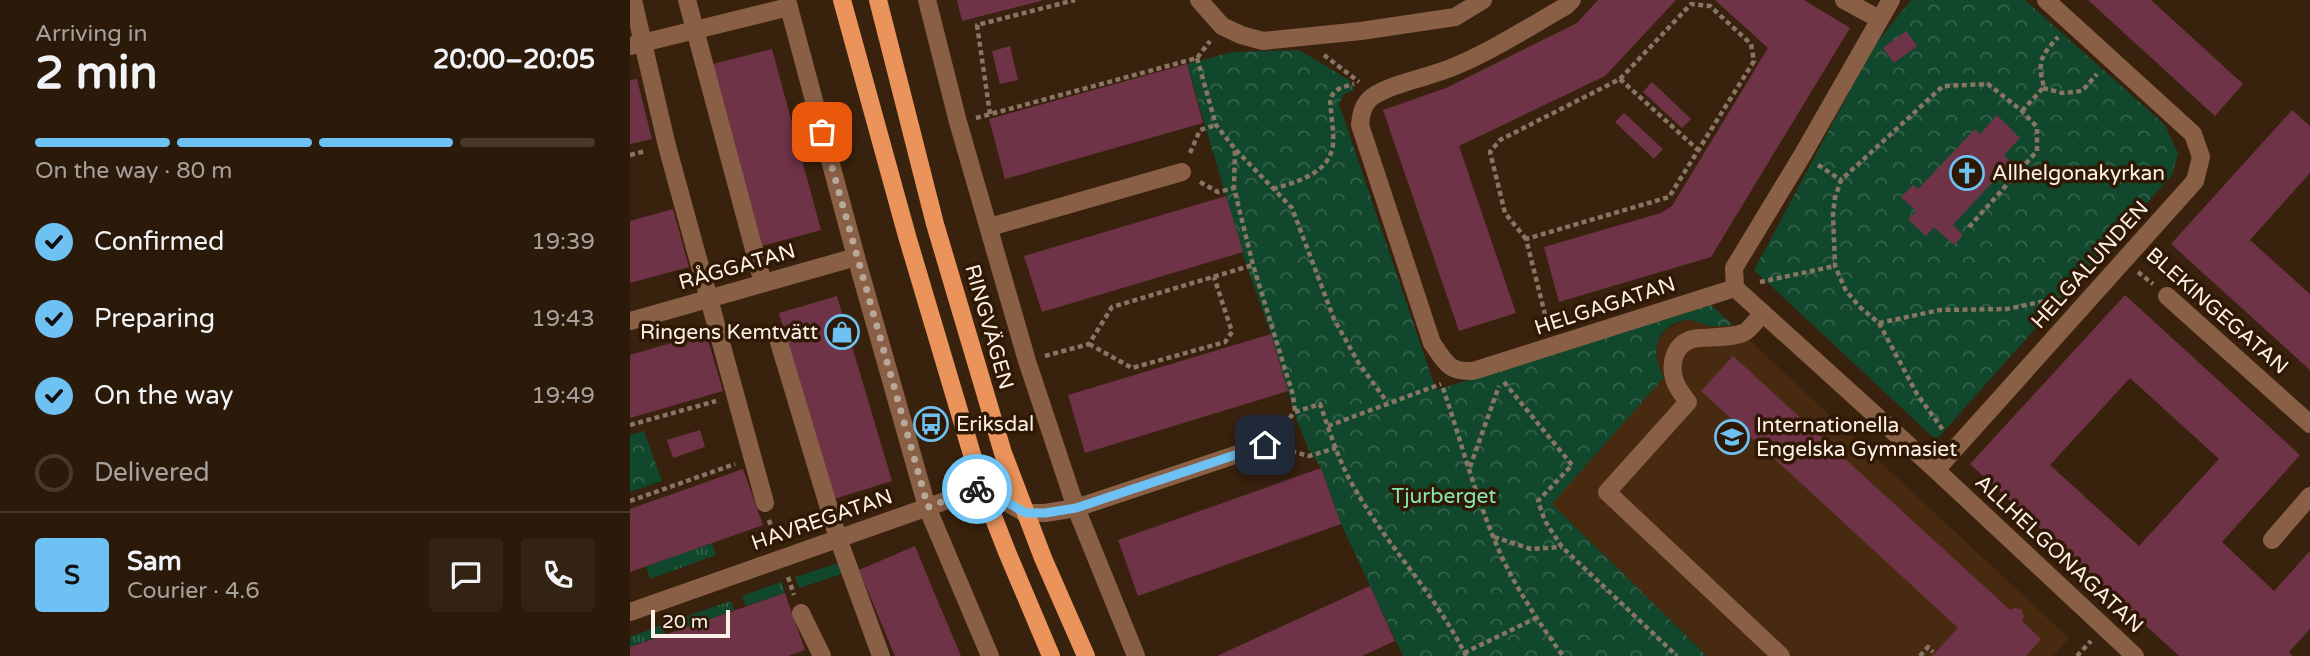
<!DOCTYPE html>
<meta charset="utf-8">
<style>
:root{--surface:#2b1a0a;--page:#332313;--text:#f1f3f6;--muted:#a6a19c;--line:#47382b;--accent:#6dc2f3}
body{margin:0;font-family:"Varela Round",sans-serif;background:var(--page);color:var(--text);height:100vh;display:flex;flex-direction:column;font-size:26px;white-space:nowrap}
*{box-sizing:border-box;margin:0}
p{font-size:23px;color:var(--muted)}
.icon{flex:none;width:38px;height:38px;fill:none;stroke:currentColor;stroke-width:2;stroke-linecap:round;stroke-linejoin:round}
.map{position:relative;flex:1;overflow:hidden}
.sheet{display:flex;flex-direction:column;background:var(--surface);width:630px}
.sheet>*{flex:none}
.scale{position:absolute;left:21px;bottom:18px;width:79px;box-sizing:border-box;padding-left:7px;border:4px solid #fdf0e6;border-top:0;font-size:19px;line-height:24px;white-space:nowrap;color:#fdf0e6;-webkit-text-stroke:5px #2f1804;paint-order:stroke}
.pin{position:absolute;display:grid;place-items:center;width:60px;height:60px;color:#fff;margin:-30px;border-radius:14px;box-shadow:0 4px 10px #0006}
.courier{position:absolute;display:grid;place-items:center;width:70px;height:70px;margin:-35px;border:5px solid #6dc2f3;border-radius:50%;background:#fff;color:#222;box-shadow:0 2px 9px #0007}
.headline em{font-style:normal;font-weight:800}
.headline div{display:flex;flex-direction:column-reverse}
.headline{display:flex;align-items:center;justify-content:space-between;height:119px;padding:0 35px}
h1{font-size:46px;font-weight:800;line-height:52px}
.bar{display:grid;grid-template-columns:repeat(4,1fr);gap:10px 7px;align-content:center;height:84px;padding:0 35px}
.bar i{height:9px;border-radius:5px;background:var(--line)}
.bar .current{background:var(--accent)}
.bar p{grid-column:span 4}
.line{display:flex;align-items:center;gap:18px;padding:0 35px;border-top:2px solid var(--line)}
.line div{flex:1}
.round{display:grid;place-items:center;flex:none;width:74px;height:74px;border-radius:7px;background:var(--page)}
ol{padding:0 35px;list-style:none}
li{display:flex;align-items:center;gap:21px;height:77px}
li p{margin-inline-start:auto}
li .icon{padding:7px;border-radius:50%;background:var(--accent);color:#111;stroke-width:4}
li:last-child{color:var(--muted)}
li i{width:38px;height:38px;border:4px solid var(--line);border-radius:50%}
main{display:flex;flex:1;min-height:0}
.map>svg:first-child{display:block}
</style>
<main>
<section class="sheet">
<div class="headline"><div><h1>2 min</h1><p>Arriving in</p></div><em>20:00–20:05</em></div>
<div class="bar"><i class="current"></i><i class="current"></i><i class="current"></i><i></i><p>On the way · 80 m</p></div>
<ol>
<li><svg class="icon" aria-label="check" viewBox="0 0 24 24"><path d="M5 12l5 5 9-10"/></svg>Confirmed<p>19:39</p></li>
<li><svg class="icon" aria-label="check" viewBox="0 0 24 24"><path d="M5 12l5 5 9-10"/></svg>Preparing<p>19:43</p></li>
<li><svg class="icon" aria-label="check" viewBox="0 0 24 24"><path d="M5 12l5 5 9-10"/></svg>On the way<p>19:49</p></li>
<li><i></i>Delivered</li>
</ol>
<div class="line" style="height:126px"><b class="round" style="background:var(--accent);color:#111">S</b><div><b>Sam</b><p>Courier · 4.6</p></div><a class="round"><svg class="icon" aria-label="chat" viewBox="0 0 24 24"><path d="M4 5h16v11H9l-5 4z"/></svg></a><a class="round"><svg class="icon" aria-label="phone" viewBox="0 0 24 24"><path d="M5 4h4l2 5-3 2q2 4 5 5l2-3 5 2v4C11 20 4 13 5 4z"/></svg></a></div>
</section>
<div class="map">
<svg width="1680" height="656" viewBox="0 0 1680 656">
<defs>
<pattern id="grass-tufts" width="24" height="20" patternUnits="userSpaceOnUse" patternTransform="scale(1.75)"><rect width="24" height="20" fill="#11472c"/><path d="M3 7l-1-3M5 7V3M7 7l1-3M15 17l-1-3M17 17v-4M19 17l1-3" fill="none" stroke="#35624b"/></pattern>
<pattern id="forest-crowns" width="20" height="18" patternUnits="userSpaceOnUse" patternTransform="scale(1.75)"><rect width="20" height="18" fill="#11472c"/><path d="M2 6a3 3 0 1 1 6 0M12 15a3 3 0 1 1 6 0" fill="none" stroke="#35624b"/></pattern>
</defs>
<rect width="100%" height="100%" fill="#39220d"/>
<polygon fill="#472a10" points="1060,320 1078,326 1103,325 1439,638 1423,656 1077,656 921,504 1033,378 1027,367 1024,355 1028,341 1035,330 1048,323"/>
<g fill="url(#grass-tufts)">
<polygon points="82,543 86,555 20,579 16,566"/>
<polygon points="212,562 215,573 169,588 165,577"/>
<polygon points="151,582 155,593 116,606 112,596"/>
<polygon points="101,601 104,610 48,630 45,620"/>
<polygon points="32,625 35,634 0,647 0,637"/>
</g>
<g fill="url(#forest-crowns)">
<polygon points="1281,0 1395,0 1535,125 1548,153 1542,175 1306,440 1124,270 1244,46"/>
<path d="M669 50 719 80 724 90 714 94 709 104 806 390 1081 305 1103 325C1095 325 1087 327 1080 326 1073 325 1067 320 1059 320 1027 322 1018 353 1034 377L922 504 1077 656H773L711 524 691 468 679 450 667 421 641 334 617 267 557 64 602 52Z"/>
<polygon points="14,431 32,481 0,492 0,435"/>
</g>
<g fill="#6f3348" fill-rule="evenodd">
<polygon points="327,0 411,0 411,1 332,21"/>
<polygon points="968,0 1046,0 975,76 829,146 886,313 829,331 753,110 816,88 947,23"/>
<polygon points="1085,0 1174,0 1220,28 1081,257 929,302 914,247 1031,213 1042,206 1138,48"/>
<polygon points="1458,0 1521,0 1613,84 1585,116"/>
<polygon points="1276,31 1287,46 1264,63 1253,48"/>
<polygon points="380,46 388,80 370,84 362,51"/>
<polygon points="142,49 191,230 132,246 83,64"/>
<polygon points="557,64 573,123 375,179 359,119"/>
<polygon points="7,79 22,139 0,144 0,80"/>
<polygon points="1022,82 1061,119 1052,128 1013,92"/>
<polygon points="1662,110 1680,126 1680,173 1620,240 1680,294 1680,370 1541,244"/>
<polygon points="994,113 1033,149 1024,159 985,122"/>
<polygon points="1367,115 1390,138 1374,155 1381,162 1323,225 1333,235 1324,245 1304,227 1296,236 1278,219 1286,211 1271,197 1283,185 1288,189 1345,129 1350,134"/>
<polygon points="596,196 613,252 412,312 394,256"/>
<polygon points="43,209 59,267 0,283 0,221"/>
<path d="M1495 295 1670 455 1592 542 1644 591 1680 551V629L1659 652 1662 656H1549L1340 464ZM1500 378 1589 459 1509 546 1420 465Z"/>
<polygon points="207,296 262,481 204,499 149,313"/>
<polygon points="76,333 93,391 0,418 0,355"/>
<polygon points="641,334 658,391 455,453 438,395"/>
<polygon points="1103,356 1380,610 1385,608 1391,609 1394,616 1392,621 1411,639 1396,656 1302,656 1328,628 1071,391"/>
<polygon points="70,430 75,447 43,458 37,440"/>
<polygon points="691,468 711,524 508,596 488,540"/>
<polygon points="113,469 133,525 0,572 0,509"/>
<polygon points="285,546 306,597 331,656 265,656 229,570"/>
<polygon points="740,586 765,641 732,656 587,656"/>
<polygon points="155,593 175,650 158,656 0,656 0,647"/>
</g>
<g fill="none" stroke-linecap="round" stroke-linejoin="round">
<g stroke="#887564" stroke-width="4.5" stroke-dasharray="5 3.5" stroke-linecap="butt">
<polyline points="694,55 729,82"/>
<polyline points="567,58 586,125 605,149 604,188 623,265 663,395 665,412"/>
<polyline points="990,79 1068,150"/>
<polyline points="1413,88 1432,93 1452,91 1467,74"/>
<path d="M1392 111 1414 87C1407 61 1411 56 1428 37"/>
<polyline points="360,114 347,25 445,0"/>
<polyline points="346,118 567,58 580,41"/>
<polyline points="606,150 662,208 704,319 728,362 757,402"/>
<polyline points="560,153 570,130 586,125"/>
<polyline points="0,155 16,151"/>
<polyline points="1188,165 1211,180"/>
<polyline points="570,182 588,192 604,188"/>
<path d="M643 189C666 182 699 174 703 145 704 131 701 114 700 100 704 88 713 87 724 84"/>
<polyline points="1339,227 1407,151 1407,127 1392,111 1358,84 1313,86 1211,180 1205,198 1203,214 1205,266 1216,291 1231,308 1249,323 1310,310 1377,309 1429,298"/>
<polyline points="896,239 875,213 860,152 870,140 990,79 1061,4 1080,6 1121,44 1124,61 1039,197 896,239 918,326"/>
<polyline points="1508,272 1523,284"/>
<polyline points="1130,282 1205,266"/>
<polyline points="1249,323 1287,394 1313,430"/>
<polyline points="459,344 502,368 595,342 602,332 584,277"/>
<polyline points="415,356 459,344 482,307 623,265"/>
<polyline points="874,382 942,465 908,501 915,521 932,547 1047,656"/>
<path d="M813 388C834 450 852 522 883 579 898 606 915 631 933 656"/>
<polyline points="0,425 86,401"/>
<polyline points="698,426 811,384"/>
<path d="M648 431 665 412 690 404C700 432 709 463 725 489 758 547 806 595 836 656"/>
<polyline points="653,449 679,456 706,448"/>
<polyline points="840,467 869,386"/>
<polyline points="0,501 105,464"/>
<polyline points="139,520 145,539"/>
<polyline points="864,537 901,549 932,547"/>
<polyline points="158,577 164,595"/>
<polyline points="834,653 906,618"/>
<polyline points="1290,656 1298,647 1303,652"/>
<polyline points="1447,656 1461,641"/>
</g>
<g stroke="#895f45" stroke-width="18">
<polyline points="3,0 37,146 135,503"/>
<polyline points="57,0 133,283"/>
<polyline points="157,0 226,257 297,507 360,656"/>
<polyline points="297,0 328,122 397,361 446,508 506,656"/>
<polyline points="569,0 592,26 611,35 633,41 731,31 825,17 853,0"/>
<path d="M942 0 936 6C899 27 862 51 823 67 800 77 762 83 742 97 733 104 731 114 730 125L802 343C816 363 818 372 843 371L1105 288"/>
<polyline points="1214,0 1249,19"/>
<polyline points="0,46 159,7"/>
<polyline points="360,227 552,172"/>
<polyline points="1105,288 1306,470 1505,656"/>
<polyline points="1105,288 1104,268 1173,154 1261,0"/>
<polyline points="1537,296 1680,424"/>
<path d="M1133 313C1127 319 1120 330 1113 333 1100 338 1082 337 1069 338 1044 340 1038 364 1046 384 1049 390 1054 397 1058 402L977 492 1151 656"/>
<polyline points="0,321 226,257"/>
<polyline points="148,339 208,538 251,656"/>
<polyline points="1306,470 1565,181 1571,157 1563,134 1416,0"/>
<polyline points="1642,540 1680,496"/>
<polyline points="0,612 352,488 395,513 415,513 446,508 635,445"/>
<polyline points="171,613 192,656"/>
</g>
<g stroke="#ea945c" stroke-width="18">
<polyline points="212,0 277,236 352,488 377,552 421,656"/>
<polyline points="248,0 305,224 373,453 413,558 456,656"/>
</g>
</g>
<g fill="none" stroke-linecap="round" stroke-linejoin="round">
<polyline stroke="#b8a89a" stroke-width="7" stroke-dasharray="0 12.6" points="192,132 298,507 347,489"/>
<polyline stroke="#6dc2f3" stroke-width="9" points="347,489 352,488 396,513 415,513 446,508 635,445"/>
</g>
<defs>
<g id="church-ring" transform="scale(1.75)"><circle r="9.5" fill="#2f1804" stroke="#6dc2f3" stroke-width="1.5"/><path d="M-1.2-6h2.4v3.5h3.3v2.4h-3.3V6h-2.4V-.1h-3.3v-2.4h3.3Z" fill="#6dc2f3"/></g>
<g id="shop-ring" transform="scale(1.75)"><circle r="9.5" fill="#2f1804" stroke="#6dc2f3" stroke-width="1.5"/><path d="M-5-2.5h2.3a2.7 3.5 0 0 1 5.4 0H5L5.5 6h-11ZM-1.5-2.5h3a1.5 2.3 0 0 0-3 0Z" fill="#6dc2f3"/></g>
<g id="bus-ring" transform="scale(1.75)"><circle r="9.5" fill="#2f1804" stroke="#6dc2f3" stroke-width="1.5"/><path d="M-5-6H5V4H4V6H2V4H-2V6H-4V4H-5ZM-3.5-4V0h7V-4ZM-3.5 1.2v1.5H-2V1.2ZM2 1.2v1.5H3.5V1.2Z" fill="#6dc2f3"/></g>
<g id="school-ring" transform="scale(1.75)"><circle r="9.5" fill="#2f1804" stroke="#6dc2f3" stroke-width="1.5"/><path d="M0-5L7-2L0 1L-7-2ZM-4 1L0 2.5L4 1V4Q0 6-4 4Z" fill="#6dc2f3"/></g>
</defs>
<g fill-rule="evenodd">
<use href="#church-ring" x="1337" y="173"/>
<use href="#shop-ring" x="212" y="332"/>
<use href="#bus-ring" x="301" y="424"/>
<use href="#school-ring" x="1102" y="437"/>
</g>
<g text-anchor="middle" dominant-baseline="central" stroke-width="7" stroke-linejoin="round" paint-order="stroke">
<g font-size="21" fill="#fdf0e6" stroke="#2f1804" text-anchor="start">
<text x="1362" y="173">Allhelgonakyrkan</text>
<text x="188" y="332" text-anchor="end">Ringens Kemtvätt</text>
<text x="326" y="424">Eriksdal</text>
<text x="1126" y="425">Internationella<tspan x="1126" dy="24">Engelska Gymnasiet</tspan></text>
</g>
<g font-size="21" fill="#fdf0e6" stroke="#2f1804">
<text transform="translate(1460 265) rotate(-48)">HELGALUNDEN</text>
<text transform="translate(107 267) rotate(-16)">RÅGGATAN</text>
<text transform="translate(975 306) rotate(-18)">HELGAGATAN</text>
<text transform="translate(1587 311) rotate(41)">BLEKINGEGATAN</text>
<text transform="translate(359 327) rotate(74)">RINGVÄGEN</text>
<text transform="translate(192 520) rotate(-19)">HAVREGATAN</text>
<text transform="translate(1429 554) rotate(43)">ALLHELGONAGATAN</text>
</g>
<g font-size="21" fill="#88e6b0" stroke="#2f1804">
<text x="814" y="496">Tjurberget</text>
</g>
</g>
</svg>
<div class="scale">20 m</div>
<div class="pin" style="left:192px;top:132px;background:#ea580c"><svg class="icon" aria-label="bag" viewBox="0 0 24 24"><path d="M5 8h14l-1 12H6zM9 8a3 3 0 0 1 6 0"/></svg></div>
<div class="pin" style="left:635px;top:445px;background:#1f2937"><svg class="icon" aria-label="home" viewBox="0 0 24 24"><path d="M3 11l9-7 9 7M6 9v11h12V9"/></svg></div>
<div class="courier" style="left:347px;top:489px"><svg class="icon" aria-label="bike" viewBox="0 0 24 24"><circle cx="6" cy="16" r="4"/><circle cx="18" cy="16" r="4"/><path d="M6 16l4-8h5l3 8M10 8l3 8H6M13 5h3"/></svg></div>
</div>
</main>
